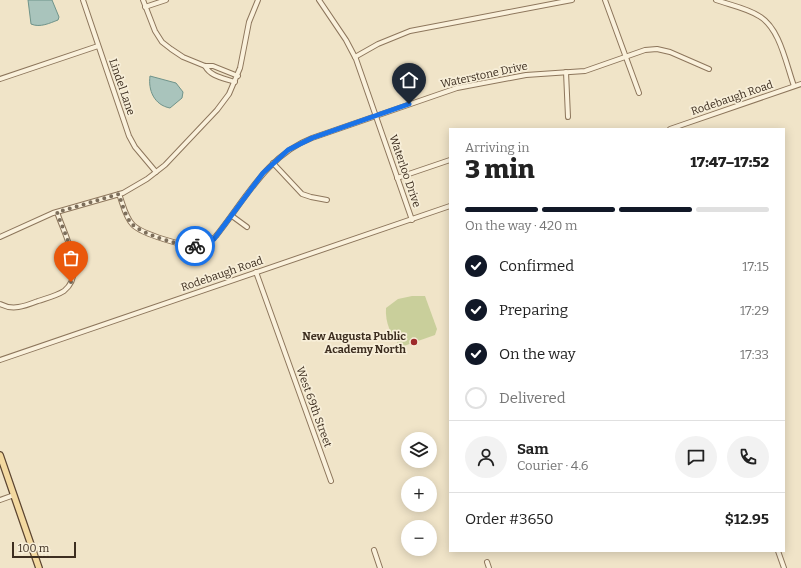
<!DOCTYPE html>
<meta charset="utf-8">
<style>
:root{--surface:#fff;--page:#f2f2f2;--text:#222;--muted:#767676;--line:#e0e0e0;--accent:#111827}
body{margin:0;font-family:Bitter,serif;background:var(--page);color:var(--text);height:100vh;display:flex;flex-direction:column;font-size:15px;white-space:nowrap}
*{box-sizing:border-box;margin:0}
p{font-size:13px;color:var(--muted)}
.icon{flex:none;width:22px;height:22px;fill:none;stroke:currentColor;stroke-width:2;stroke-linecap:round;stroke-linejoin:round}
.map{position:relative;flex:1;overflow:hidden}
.side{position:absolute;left:449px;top:128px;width:336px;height:424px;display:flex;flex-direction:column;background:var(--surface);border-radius:0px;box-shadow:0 2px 10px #0003}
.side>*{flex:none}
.buttons{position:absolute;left:401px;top:432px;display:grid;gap:8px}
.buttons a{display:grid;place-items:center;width:36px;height:36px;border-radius:50%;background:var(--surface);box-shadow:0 2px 10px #0003;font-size:20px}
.scale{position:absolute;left:12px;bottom:10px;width:64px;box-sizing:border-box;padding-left:4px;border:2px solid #3d2e20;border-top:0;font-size:11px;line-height:14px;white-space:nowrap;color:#3d2e20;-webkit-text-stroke:3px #f7eed8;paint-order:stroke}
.pin{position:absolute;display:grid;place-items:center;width:34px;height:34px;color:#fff;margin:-41px -17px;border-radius:50% 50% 50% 0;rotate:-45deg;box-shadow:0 0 4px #0007}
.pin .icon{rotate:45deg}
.courier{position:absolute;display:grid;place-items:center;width:40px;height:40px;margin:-20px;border:3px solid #1a73e8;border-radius:50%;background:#fff;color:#222;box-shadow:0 1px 5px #0007}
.head em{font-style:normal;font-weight:800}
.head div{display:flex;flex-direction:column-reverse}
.head{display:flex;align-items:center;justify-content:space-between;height:68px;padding:0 16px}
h1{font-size:26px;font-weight:800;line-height:30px}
.bar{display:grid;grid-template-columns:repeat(4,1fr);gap:6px 4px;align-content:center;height:48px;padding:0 16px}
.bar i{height:5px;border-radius:3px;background:var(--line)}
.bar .selected{background:var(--accent)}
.bar p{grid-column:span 4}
.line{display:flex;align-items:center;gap:10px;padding:0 16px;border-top:1px solid var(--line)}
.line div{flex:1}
.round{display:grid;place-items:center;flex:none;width:42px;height:42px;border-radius:21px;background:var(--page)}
ol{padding:0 16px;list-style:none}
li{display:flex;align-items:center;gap:12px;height:44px}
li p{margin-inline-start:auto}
li .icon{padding:4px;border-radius:50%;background:var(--accent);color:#fff;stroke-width:4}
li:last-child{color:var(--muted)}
li i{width:22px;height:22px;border:2px solid var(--line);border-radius:50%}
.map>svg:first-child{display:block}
</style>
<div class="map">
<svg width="801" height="568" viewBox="0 0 801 568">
<rect width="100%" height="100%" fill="#f0e4c8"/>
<path fill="#c9cf9b" d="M412 296H425L437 329 435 335 401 347C391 336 385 323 386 308L398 299Z"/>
<g fill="#a9c4bc" stroke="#6f938a">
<path d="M28 0H52L59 17 58 20C50 23 40 28 31 24Z"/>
<path d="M150 76 176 83 183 92 182 98 170 108C154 105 148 90 150 76Z"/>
</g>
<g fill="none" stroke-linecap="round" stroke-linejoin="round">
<g stroke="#8d765c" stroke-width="6">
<g id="minor">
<polyline points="83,0 129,136 135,147 156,172"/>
<polyline points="143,0 155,31 162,42 171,49 183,57 205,66 213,66 238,76"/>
<polyline points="319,0 346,40 356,59 412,220"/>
<polyline points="605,0 639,93"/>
<path d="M716 0C730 5 747 8 759 16 780 28 786 64 794 86"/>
<polyline points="145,7 166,0"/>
<polyline points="355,57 378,44 410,31 572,0"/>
<path d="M205 66C211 77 224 78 235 82"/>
<polyline points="566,72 568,117"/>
<polyline points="0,79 98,46"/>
<polyline points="670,129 801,84"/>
<polyline points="273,163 302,194 311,197 327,200"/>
<polyline points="397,178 450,160"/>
<path d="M119 194C123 204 125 217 133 225 142 234 185 247 198 246 205 245 211 241 216 236 245 200 267 155 312 138L457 88 526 75 585 71 645 50 657 49 670 52 709 69"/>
<polyline points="232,216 247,227"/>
<polyline points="0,237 53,213 123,193 147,179 165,165 217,110 229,94 240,68 249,22 258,0"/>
<polyline points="256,272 331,481"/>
<path d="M0 304C13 311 25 306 38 301 47 298 56 296 64 291 87 273 64 234 57 212"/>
<polyline points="0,360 450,206"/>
<polyline points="0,500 14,495"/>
<polyline points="374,550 380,568"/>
<polyline points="778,551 784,568"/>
<polyline points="487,562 489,568"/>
</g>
</g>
<g stroke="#5b4430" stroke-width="8">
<polyline id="major" points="0,455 39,568"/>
</g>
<use href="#minor" stroke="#faf1dc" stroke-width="4"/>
<use href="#major" stroke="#f3d9a0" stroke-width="5.5"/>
</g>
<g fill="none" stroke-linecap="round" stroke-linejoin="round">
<path stroke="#7c6e5b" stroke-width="4" stroke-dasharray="0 7.2" d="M71 282C81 263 63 231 57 212L61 211 119 194C122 204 125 215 131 223 140 234 181 246 195 246"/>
<polyline stroke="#1a73e8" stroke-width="5" points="195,246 205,244 214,239 263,173 288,150 312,138 409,104"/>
</g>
<circle fill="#9e2a2b" stroke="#f7eed8" stroke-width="1.5" cx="414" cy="342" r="4"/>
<g text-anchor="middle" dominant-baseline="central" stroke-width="3.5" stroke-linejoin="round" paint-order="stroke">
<g font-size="11" fill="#3d2e20" stroke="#f7eed8">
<text transform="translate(484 75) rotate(-12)">Waterstone Drive</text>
<text transform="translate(122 87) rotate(71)">Lindel Lane</text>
<text transform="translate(732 98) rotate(-19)">Rodebaugh Road</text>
<text transform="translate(405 171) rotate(71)">Waterloo Drive</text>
<text transform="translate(222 274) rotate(-19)">Rodebaugh Road</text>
<text transform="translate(314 407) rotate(70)">West 69th Street</text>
</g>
<g font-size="11" font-weight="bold" fill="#3d2e20" stroke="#f7eed8" text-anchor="end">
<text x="406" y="336">New Augusta Public<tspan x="406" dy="13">Academy North</tspan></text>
</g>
</g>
</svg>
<div class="buttons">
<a><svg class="icon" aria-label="layers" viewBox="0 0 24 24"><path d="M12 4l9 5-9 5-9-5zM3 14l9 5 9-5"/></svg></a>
<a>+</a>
<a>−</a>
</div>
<div class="scale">100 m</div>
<div class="pin" style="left:71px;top:282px;background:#ea580c"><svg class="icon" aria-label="bag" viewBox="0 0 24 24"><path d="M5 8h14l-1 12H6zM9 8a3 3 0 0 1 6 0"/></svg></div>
<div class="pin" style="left:409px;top:104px;background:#1f2937"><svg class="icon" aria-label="home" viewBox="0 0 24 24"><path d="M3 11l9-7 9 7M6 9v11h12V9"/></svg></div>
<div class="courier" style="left:195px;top:246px"><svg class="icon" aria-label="bike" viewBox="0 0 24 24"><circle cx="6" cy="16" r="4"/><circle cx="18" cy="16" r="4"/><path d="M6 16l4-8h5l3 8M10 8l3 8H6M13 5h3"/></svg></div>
<section class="side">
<div class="head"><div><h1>3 min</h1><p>Arriving in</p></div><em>17:47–17:52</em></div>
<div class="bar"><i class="selected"></i><i class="selected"></i><i class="selected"></i><i></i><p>On the way · 420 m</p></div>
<ol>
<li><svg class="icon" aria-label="check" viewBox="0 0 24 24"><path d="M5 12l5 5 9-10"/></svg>Confirmed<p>17:15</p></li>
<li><svg class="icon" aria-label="check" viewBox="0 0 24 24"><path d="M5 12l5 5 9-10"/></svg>Preparing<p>17:29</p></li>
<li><svg class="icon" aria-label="check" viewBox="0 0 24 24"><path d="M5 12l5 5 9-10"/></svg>On the way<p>17:33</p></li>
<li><i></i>Delivered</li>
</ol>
<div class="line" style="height:72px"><a class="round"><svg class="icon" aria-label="person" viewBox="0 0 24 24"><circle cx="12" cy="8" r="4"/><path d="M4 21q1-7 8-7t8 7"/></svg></a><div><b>Sam</b><p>Courier · 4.6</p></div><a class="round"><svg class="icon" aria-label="chat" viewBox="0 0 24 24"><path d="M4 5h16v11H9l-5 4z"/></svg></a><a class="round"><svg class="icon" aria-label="phone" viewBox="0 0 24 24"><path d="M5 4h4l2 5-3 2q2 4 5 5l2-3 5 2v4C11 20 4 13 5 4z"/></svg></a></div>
<div class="line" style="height:52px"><div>Order #3650</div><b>$12.95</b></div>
</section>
</div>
